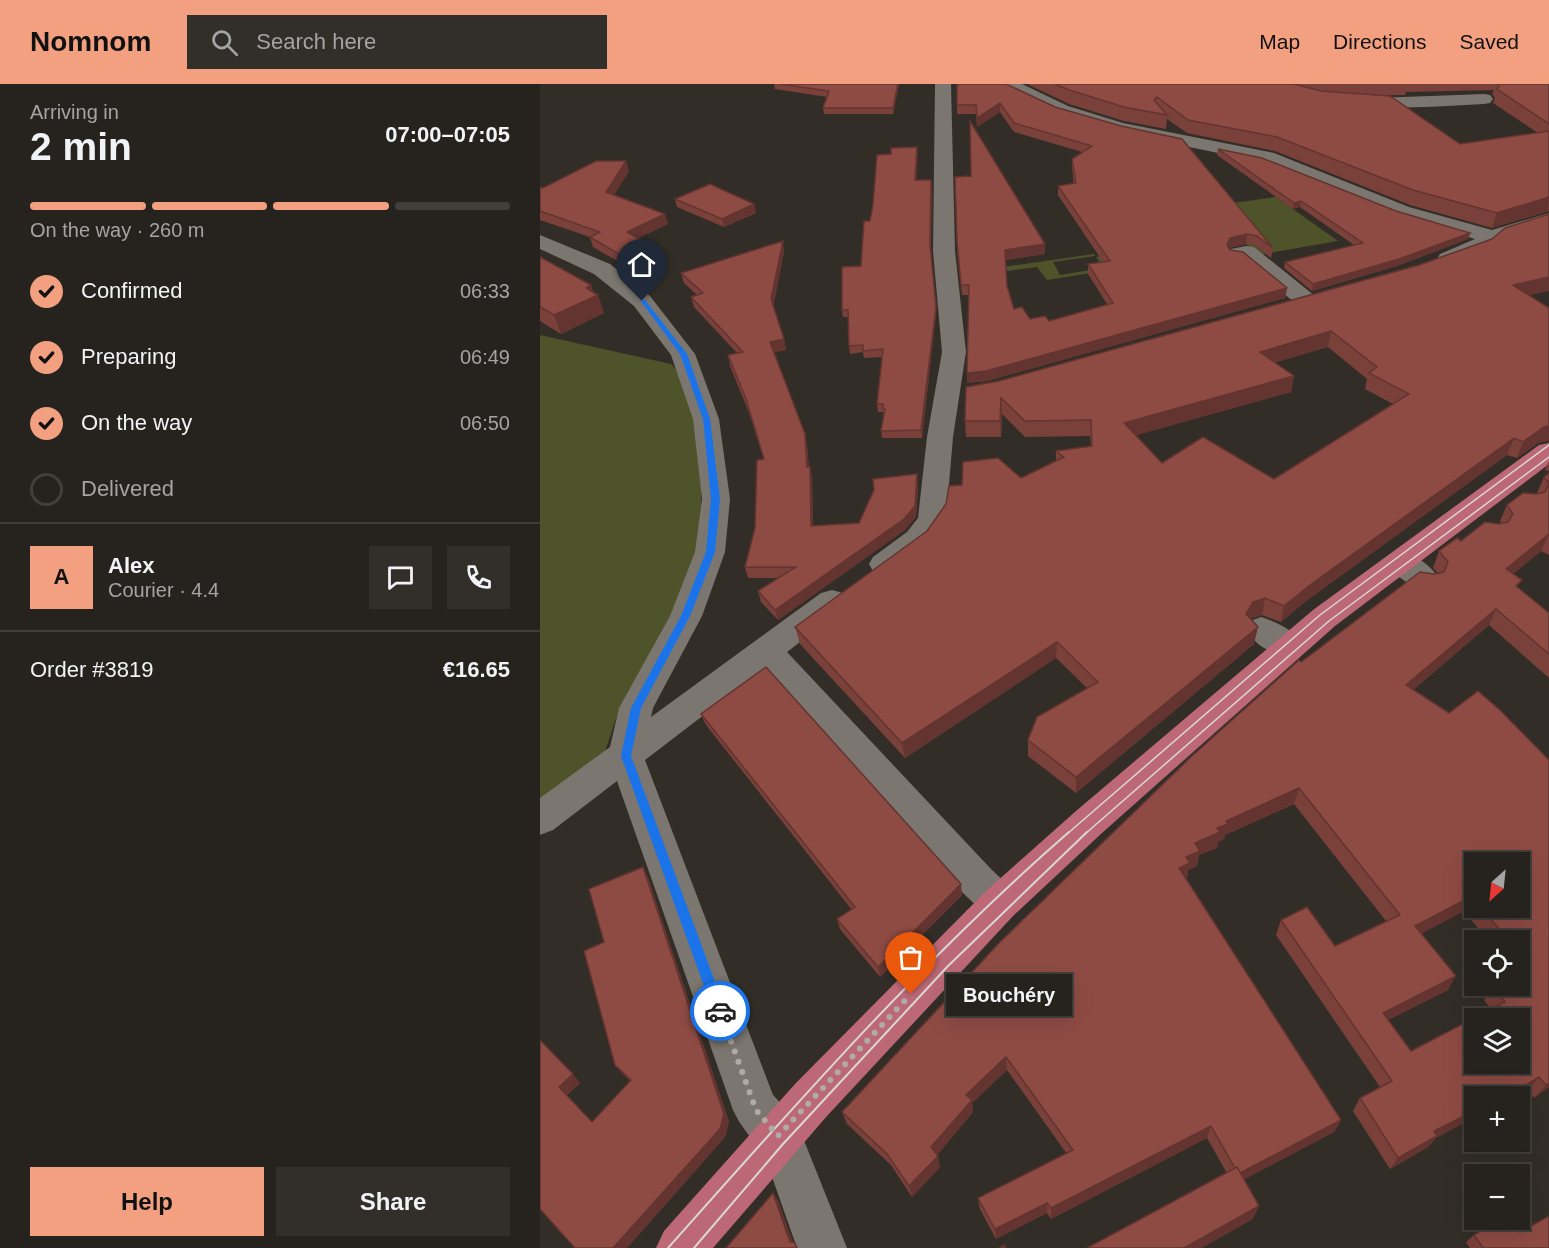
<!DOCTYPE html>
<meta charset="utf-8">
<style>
:root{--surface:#26221d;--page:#322f2a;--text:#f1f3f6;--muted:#a4a4a4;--line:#423f3b;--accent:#f2a080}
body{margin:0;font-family:Arial,sans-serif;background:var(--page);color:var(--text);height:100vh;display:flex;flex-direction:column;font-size:22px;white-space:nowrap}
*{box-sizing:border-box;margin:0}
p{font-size:20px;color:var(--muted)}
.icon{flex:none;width:33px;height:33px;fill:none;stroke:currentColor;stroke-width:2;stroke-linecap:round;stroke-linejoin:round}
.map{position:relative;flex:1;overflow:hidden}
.side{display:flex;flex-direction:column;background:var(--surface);width:540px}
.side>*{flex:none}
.needle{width:39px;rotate:207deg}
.controls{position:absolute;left:924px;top:768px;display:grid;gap:12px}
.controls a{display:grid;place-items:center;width:66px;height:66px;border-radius:0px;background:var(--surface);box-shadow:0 6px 24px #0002,0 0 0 2px var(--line);font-size:30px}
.pin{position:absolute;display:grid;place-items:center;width:51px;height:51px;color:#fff;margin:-62px -26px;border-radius:50% 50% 50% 0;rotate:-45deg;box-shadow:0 0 6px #0007}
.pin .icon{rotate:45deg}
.courier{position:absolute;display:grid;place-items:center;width:60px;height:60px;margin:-30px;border:4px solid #1a73e8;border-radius:50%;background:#fff;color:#222;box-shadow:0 2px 8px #0007}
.bubble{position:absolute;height:42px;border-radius:0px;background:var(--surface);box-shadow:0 6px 24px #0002,0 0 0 2px var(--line);font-size:20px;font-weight:600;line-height:42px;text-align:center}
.headline em{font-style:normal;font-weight:600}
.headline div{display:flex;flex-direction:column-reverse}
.headline{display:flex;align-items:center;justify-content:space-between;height:102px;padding:0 30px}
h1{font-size:39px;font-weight:600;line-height:45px}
.bar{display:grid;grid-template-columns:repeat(4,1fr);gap:9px 6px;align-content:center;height:72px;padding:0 30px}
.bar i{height:8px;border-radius:4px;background:var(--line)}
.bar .selected{background:var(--accent)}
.bar p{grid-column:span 4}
.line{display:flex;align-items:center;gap:15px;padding:0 30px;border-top:2px solid var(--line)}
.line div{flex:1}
.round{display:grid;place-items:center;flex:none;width:63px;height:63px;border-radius:0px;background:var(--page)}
ol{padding:0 30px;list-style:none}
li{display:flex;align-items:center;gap:18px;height:66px}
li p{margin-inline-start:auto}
li .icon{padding:6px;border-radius:50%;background:var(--accent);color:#111;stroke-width:4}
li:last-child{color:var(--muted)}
li i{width:33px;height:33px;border:3px solid var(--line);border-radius:50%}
.primary-button{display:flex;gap:12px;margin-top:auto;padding:12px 30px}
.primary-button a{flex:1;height:69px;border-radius:0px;background:var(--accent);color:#111;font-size:24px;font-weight:600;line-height:69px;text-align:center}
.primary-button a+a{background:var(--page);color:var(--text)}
header{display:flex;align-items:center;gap:36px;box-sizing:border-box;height:84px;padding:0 30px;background:var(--accent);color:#111}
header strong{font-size:28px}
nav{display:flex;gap:33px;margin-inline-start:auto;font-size:21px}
.search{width:420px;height:54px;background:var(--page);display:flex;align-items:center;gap:15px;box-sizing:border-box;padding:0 21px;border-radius:0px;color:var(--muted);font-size:22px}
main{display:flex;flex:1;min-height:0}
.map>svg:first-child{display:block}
</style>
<header>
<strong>Nomnom</strong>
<div class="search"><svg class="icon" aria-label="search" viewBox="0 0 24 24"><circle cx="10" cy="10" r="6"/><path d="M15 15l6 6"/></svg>Search here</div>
<nav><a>Map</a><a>Directions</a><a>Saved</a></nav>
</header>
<main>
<section class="side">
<div class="headline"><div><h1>2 min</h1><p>Arriving in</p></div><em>07:00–07:05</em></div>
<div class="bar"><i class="selected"></i><i class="selected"></i><i class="selected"></i><i></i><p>On the way · 260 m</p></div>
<ol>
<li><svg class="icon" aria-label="check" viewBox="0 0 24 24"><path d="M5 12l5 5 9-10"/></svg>Confirmed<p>06:33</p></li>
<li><svg class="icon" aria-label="check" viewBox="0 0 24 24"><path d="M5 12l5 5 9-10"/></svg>Preparing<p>06:49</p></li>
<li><svg class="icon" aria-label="check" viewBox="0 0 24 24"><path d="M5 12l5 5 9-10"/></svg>On the way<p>06:50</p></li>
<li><i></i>Delivered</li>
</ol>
<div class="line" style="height:108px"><b class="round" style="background:var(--accent);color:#111">A</b><div><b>Alex</b><p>Courier · 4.4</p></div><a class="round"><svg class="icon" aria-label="chat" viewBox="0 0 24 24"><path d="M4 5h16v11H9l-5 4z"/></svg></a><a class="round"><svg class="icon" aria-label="phone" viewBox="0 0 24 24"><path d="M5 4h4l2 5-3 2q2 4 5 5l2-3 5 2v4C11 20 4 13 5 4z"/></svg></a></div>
<div class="line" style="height:78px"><div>Order #3819</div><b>€16.65</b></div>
<div class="primary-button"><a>Help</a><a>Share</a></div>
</section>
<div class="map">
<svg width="1009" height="1164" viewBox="0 0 1009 1164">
<rect width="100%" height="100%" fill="#322e27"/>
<g fill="#4e532a">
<polygon points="736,113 798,157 717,171 699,153 574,136"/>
<polygon points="554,170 555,172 513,178 520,191 563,184 556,173 562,172 570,186 507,196 497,183 437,191 435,187"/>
<polygon points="0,251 131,280 146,296 161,361 161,423 157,474 131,537 80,623 63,673 0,717"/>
</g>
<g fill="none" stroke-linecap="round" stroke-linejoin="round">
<g fill="#7b766f" fill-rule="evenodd">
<polygon points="395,0 411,0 415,167 426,268 413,353 406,435 387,462 355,487 344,490 333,487 329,480 333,473 367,448 378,434 387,353 402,268 393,167"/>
<path d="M460 0H482L528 22 583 39 734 69 869 123 952 146 1009 129V142C993 147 975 150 960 157 942 166 922 185 900 180L897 175 900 170 935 155 855 131 722 78 581 49 546 40 516 30 462 4Z"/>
<path d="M722 0H746L782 10 836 14 944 10 950 11 953 15 950 19 944 20C867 24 798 30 724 4Z"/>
<path d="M0 151 70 180 110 212 155 270 179 335 190 415 185 468 162 532 113 624 111 633 281 509 292 506 303 509 308 517 303 525 247 568 451 785 474 807 480 819 474 831 460 837 446 831 423 809 224 585 105 676 233 1011 249 1028 259 1044 307 1164H257L225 1073C214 1056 201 1044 193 1026L77 697 13 746 0 751V714L70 663 79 624 130 532 155 468 162 415 153 335 131 271 94 222 54 190 0 165Z"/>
<polygon points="706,162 714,163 775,212 778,217 775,222 767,224 759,222 702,176 691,175 688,170 691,165"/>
<path d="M861 467C876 471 892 482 900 496L896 503C876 509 856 494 846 477L850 470Z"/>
<path d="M721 533C737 538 758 548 766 563L761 571C742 577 715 563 705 545L710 537Z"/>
</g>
<polygon fill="#bc6877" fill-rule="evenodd" points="1009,359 1009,380 795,542 562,749 474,831 287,1032 173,1164 116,1164 124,1147 255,1000 446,807 536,727 773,526 999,361"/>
<g stroke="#dbd8d3" stroke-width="1.5">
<polyline points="527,750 780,531 1009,361"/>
<polyline points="545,750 789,537 1009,373"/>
</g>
<g stroke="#dbd8d3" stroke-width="2">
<path d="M128 1164C256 1020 383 875 529 748"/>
<polyline points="154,1164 243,1060 408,882 547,748"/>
</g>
</g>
<g fill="#7a403a" fill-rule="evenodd">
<polygon points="234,0 359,0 353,30 284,30 283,24 287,13 235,5"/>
<polygon points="417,0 515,23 581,42 733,164 731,174 715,161 706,160 689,164 690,166 747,204 745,214 447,297 427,299 429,211 422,211 417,167 505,170 466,176 467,202 474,225 490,235 509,237 567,220 548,190 548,180 563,178 518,111 518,102 534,100 532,84 532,75 542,68 474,48 460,28 437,43 436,30 417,30"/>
<path d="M487 0H1009V127L952 144 870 121 735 67 647 49 627 35 626 45 584 37 529 20ZM954 6 952 10 955 14 953 19 998 49 920 60 843 11H865L866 8Z"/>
<polygon points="377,63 376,96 392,102 391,167 396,230 382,354 342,354 341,347 344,332 343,328 338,328 337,320 342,273 324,274 323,268 310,270 309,262 309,233 303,233 302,226 321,182 330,137 351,70"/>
<polygon points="678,65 856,127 930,149 928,155 857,182 772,207 744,184 745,178 814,161 760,123 753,125 677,71"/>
<polygon points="89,87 74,111 128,140 98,154 123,168 126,178 98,189 53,163 50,153 0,136 0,103 3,104"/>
<polygon points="135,115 214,120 216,129 184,143 137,123"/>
<polygon points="244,167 233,223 244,255 246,266 234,268 265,350 267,361 269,383 270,383 272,394 273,442 319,439 378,401 376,433 365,446 238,536 221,518 218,507 239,494 208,494 205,483 215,444 224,375 208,326 190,282 188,271 197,269 154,223 151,213 157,211 144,199 141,189"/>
<polygon points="0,173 53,208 64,229 21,250 0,237"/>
<path d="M990 211 998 359 977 374 967 371 766 517 741 538 722 531 710 535 714 560 536 709 488 672V656L547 604 516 574 365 674 260 560 255 543 481 394 516 377V367L551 362 550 352 485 353 462 330 461 353H426L425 337 426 303ZM788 263 827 295 825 305 853 320 734 395 622 379 596 351 751 308 754 292 735 278Z"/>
<polygon points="1009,377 1009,387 1005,386"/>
<path d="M1004 393 1009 399V471L1001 467 973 490 978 504 1009 529V594L949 541 873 606 909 629 961 627 1009 1003 994 1014 988 1006 977 1012H934L896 1054 888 1063 850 1085 813 1027 820 1014 840 1003 736 851 741 836 795 862 846 837 754 720 685 751 684 755 678 758 677 764 659 771 657 782 648 786 647 794H646L801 1036 794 1048 704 1095 713 1135 667 1054 511 1135 507 1129 456 1155 440 1125 438 1114 527 1070 467 986 432 1019 433 1028 397 1071 400 1083 372 1113 351 1081 307 1040 302 1028 761 578 894 490 898 489 893 484 899 467 961 439 960 437 967 421 998 410 997 409ZM934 778 980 824H934ZM924 827 948 856H980V902H953L944 916 951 925 871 967 848 936 908 906 881 849Z"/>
<polygon points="161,630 422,811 340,893 300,845 297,835 312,826 166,641"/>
<polygon points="108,794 189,1038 185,1053 87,1164 35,1164 0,956 40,999 27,1011 52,1038 90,997 82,989 75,981 64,858"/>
<polygon points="980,1148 1009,1164 930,1164 926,1158 934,1151"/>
</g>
<g fill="#633430">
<polygon points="358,0 359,0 353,30 353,24"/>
<polygon points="460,19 460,28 437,43 437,34"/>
<polygon points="377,63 378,69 376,103 375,96"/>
<polygon points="86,77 89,87 69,118 66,108"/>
<polygon points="1009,113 1008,127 952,144 957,129"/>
<polygon points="761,117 760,123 753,125 754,119"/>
<polygon points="214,120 216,129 184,143 182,135"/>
<polygon points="125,130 128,140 90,158 87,148"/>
<polygon points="930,149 928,155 857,182 772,207 773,200"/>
<polygon points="707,150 706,160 689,164 687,161 690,154"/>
<polygon points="243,157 244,167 233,225 231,215"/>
<polygon points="505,160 505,170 465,176 465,166"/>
<polygon points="123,168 126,178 98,189 94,179"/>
<polygon points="1009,193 1009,207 968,216 973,201"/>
<polygon points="51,201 55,212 58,211 64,229 21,250 14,231 46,204"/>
<polygon points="747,204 745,214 447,297 427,299 427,289"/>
<polygon points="396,223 396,230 382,354 381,346"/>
<polygon points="791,247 788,263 717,284 720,268"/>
<polygon points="244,255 246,266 232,269 230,258"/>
<polygon points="754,292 751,308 583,355 584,339"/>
<polygon points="461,314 462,330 461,353 460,337"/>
<polygon points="1009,342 1009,357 998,359 977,374 983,358 1004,343"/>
<polygon points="265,350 267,361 269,394 267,383"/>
<polygon points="974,354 967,371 766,517 741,538 744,522 770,501"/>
<polygon points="270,383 272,394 273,453 271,442"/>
<polygon points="377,390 378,401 376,433 365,446 238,536 235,526"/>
<polygon points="1009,450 1001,467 958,502 966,485"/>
<polygon points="725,514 722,531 709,535 706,530 713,518"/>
<polygon points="956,525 949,541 860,617 866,601"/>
<polygon points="718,543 714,560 536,709 536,693"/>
<polygon points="517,558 516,574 365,674 362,659"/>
<polygon points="759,704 754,720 685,751 684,755 678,758 677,764 659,771 657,782 648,786 647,794 637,799 639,784 655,759 677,744 686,737"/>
<polygon points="103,783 108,794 189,1038 185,1053 87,1164 73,1164 180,1045"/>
<polygon points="421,800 422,811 340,893 338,883"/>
<polygon points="932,812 924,827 868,857 875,842"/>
<polygon points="916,892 908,906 836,942 843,929"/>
<polygon points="466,973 467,986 432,1019 433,1028 394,1075 391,1063 426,1011"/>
<polygon points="33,990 40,999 27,1011 19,1003"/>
<polygon points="999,993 988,1006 977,1012 968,1012"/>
<polygon points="1009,999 1009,1003 994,1014 1006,1001"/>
<polygon points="934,1027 934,1034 896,1054 888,1063 850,1085 858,1074 894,1047"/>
<polygon points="801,1036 794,1048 694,1101 698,1090"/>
<polygon points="671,1042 667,1054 511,1135 511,1124"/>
<polygon points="398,1072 400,1083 372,1113 369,1102"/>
<polygon points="233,1109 238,1116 255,1164 250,1158"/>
<polygon points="507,1119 507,1129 456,1155 455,1145"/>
<polygon points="719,1122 713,1135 662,1164 644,1164"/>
</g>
<g fill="#8e4b44" stroke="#633430" stroke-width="1.5" fill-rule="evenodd">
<polygon points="240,0 358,0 353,24 283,24 289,7"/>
<polygon points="417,0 466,0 515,23 581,42 642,55 733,164 717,152 707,150 690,154 687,161 690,166 703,168 747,204 446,287 427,289 429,201 421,201 417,157 415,93 431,92 430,37 505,160 465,166 467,202 474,225 482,223 490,235 505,232 509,237 573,219 548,180 570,177 518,102 536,99 532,75 552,62 474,39 460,19 437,34 436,21 417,21"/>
<polygon points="515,0 754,0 781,7 850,12 920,60 1009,47 1009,113 957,129 873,106 737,53 648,36 617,13 614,16 627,31 584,23 529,6"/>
<polygon points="958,0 1009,0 1009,40 957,5 959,2"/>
<polygon points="377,63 375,96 391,96 390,160 396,223 381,346 341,347 345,325 343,325 343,320 337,320 343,265 323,267 323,261 309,262 308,226 302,226 302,183 321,182 324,137 330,137 333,121 337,71 351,70 351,64"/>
<polygon points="678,65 722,74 856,127 930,149 859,175 773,200 745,178 823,159 761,117 754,119"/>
<polygon points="56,77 86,77 66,108 125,130 87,148 123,168 94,179 50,153 60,148 0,127 0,103 3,104"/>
<polygon points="170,100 214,120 182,135 135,115"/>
<path d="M1009 130V193L973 201 1009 224V342L1004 343 983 358 974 354 770 501 744 522 725 514 713 518 706 530 718 543 536 693 488 656 497 633 558 598 517 558 362 659 255 543 387 447 406 420 409 402 422 401 423 378 458 374 481 394 524 373 516 367 552 362 551 336 485 337 461 314 460 337H425L426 303 459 297 879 181 952 155 965 144ZM791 247 837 283 829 289 869 310 734 395 663 353 622 379 584 339 754 292 720 268Z"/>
<polygon points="243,157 231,215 244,255 230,258 265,350 267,383 270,383 271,442 319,439 334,406 333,395 377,390 375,422 364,435 235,526 218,507 256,483 205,483 215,444 217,376 224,375 206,315 188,271 203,268 151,213 163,209 141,189"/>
<polygon points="0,173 51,201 46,204 58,211 14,231 0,223"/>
<polygon points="1009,389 1009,399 1004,393"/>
<path d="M1009 399V450L966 485 982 496 976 502 1009 529V570L956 525 866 601 909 629 938 607 961 627 1009 676V999L1006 1001 999 993 968 1012H934V1027L894 1047 897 1052 858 1074 820 1014 852 997 741 836 767 823 795 862 860 831 759 704 686 737 688 740 677 744 680 748 655 759 660 767 646 773 650 779 639 784 801 1036 700 1089 697 1083 695 1084 671 1042 511 1124 507 1119 455 1145 438 1114 533 1066 466 973 426 1011 432 1016 391 1063 398 1072 369 1102 347 1070 302 1028 459 859 652 672 759 576 761 578 880 488 894 490 904 488 908 478 899 467 917 454 921 457 945 438 959 440 968 438 973 430 967 421 983 409 996 410 1005 408ZM934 778H980V824H941L969 856H980V869L990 881 980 887V902H953L965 918 871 967 843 929 916 892 875 842 932 812 934 815ZM934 934H980V980H934Z"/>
<polygon points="226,583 421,800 338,883 297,835 315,823 161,630"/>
<polygon points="103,783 184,1030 180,1045 73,1164 35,1164 0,1125 0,956 33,990 19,1003 52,1038 91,996 75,981 44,867 64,858 49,805"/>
<polygon points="697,1083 719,1122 644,1164 547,1164"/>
<polygon points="233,1109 250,1158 255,1159 257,1164 186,1164"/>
<polygon points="1009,1132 1009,1164 943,1164 934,1151 960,1136 971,1136 980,1148"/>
<polygon points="464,1161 466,1164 459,1164"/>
</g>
<polygon fill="#1a73e8" points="100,216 105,216 147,270 170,335 180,415 175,468 150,532 101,624 91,672 186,927 180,933 173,927 81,672 91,624 141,532 166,468 171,415 163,335 140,270"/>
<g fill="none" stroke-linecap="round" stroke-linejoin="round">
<polyline stroke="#afaba6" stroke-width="6" stroke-dasharray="0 10.8" points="180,927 216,1026 238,1052 371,910"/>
</g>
</svg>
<div class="controls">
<a><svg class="needle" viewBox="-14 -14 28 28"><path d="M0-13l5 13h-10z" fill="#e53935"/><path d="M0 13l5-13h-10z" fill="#a4a4a4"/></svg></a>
<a><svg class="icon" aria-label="locate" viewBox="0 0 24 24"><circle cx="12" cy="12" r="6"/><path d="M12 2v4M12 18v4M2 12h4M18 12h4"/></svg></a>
<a><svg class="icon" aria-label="layers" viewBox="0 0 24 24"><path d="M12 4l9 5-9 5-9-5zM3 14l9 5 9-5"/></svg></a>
<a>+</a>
<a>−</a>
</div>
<div class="pin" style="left:371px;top:910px;background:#ea580c"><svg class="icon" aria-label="bag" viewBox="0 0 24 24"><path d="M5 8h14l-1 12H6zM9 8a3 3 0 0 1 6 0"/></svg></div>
<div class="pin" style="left:102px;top:217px;background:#1f2937"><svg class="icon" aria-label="home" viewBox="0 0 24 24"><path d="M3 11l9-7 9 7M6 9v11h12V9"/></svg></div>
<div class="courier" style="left:180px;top:927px"><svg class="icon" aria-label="car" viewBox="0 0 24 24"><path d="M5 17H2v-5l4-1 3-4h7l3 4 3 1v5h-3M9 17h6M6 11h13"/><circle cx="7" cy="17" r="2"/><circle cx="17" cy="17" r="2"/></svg></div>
<div class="bubble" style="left:406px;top:890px;width:126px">Bouchéry</div>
</div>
</main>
